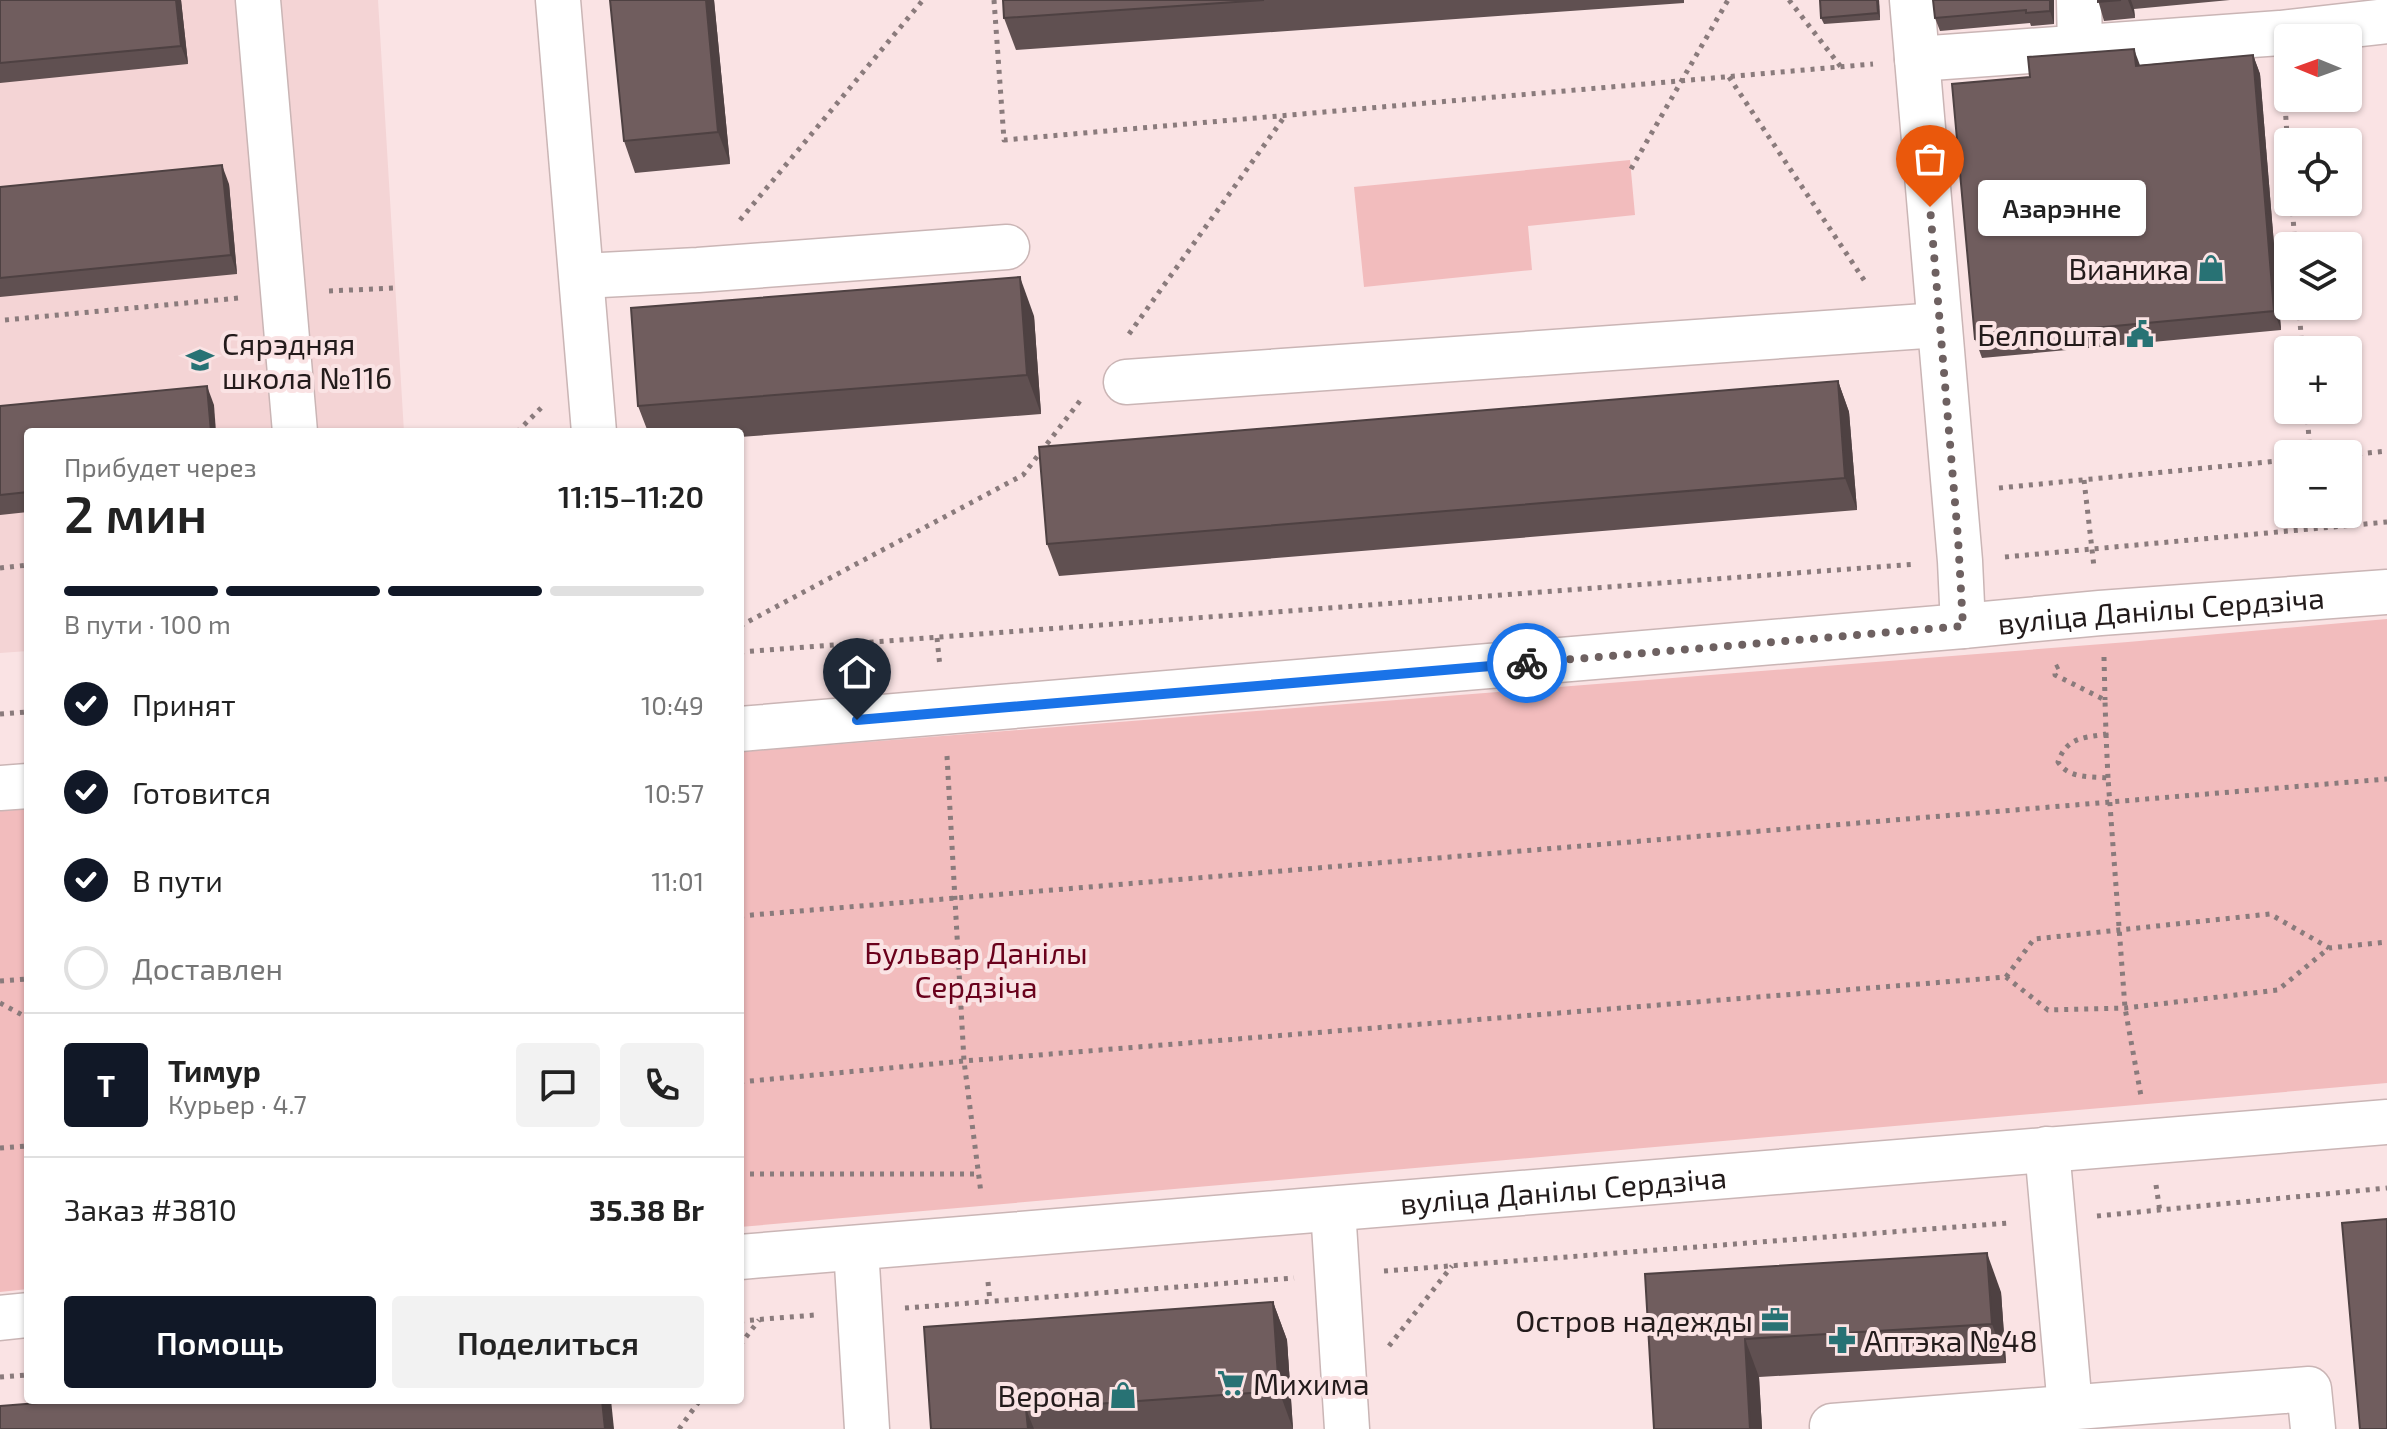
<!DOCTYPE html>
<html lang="ru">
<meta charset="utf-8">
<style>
:root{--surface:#fff;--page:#f2f2f2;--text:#222;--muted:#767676;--line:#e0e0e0;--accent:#111827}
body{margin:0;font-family:"Exo 2",sans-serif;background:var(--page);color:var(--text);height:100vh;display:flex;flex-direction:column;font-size:30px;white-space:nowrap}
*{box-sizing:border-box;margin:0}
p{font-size:26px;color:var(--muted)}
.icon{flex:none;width:44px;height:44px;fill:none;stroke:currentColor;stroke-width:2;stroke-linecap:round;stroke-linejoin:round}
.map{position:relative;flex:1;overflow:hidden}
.drawer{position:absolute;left:24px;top:428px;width:720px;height:976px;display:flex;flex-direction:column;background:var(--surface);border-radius:8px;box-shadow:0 2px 6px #0004}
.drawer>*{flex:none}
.needle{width:52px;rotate:271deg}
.fabs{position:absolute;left:2274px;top:24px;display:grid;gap:16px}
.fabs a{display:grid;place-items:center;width:88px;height:88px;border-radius:8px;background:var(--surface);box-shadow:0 2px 6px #0004;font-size:40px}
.pin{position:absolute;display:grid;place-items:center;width:68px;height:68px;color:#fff;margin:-82px -34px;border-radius:50% 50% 50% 0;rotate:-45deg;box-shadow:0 0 8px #0007}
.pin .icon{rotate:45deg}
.courier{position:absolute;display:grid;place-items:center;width:80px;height:80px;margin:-40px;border:6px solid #1a73e8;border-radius:50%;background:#fff;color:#222;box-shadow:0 2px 10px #0007}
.bubble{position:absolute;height:56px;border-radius:8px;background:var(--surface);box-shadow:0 2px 6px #0004;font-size:26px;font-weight:600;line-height:56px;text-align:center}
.head em{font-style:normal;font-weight:600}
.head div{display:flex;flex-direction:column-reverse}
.head{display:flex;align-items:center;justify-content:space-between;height:136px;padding:0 40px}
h1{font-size:52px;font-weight:600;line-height:60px}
.bar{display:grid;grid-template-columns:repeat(4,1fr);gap:12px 8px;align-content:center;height:96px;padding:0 40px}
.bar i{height:10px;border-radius:6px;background:var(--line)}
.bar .active{background:var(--accent)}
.bar p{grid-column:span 4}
.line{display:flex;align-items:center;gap:20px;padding:0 40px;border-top:2px solid var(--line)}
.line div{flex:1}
.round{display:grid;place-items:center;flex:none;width:84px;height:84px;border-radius:8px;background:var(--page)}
ol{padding:0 40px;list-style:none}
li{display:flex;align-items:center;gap:24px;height:88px}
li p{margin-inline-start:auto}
li .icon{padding:8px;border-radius:50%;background:var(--accent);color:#fff;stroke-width:4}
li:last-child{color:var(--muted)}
li i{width:44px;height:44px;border:4px solid var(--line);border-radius:50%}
.action{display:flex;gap:16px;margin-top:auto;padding:16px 40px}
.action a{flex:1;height:92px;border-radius:8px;background:var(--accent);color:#fff;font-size:32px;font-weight:600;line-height:92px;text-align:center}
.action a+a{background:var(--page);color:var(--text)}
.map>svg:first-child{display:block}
</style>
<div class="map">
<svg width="2387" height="1429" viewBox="0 0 2387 1429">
<rect width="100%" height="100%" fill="#fae3e4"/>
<polygon fill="#f4d4d5" points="0,0 378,0 404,432 28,432 28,651 0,653"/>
<g fill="#f2bcbd">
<polygon points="1630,160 1635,215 1528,226 1532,270 1364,287 1354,187"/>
<polygon points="2387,619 2387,1083 740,1227 740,752 2128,642"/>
<polygon points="28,809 28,1289 0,1292 0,811"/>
</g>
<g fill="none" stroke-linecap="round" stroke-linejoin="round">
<g stroke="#cab5b5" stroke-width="47">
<g id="minor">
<polyline points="258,0 295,432"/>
<polyline points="558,0 594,432"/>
<polyline points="1912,0 1960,561 1963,626"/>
<polyline points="2079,0 2080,47"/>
<polyline points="1917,59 2280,33 2387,21"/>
<polyline points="582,276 698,270 1007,247"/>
<polyline points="1126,382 1939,325"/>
<path id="s1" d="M740 729 1963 626 2100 613 2387 592"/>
<polyline points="0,788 28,786"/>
<polyline points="2047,1149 2070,1407"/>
<polyline points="1333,1209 1347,1429"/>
<polyline points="856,1248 867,1429"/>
<path id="s2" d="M740 1257 2387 1122"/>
<polyline points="0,1318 28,1315"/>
<polyline points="1832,1426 2309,1389 2313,1429"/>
</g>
</g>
<g stroke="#8a7b7c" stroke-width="5" stroke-dasharray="4 6" stroke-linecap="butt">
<polyline points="994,0 1004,140 1873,64"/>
<polyline points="1789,0 1841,67"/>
<polyline points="2283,76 2288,149"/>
<polyline points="1729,77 1866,283"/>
<polyline points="1631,169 1728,0"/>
<polyline points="2292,202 2295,246"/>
<polyline points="740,220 923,0"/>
<polyline points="329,291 395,288"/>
<polyline points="2299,306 2302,350"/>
<polyline points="5,320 239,298"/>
<polyline points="1129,334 1285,116"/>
<polyline points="2307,410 2310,454"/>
<polyline points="517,432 544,405"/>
<polyline points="2348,455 2387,451"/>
<polyline points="2084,480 2094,567"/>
<polyline points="1999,488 2288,460"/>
<polyline points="2005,557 2387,522"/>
<polyline points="0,568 28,565"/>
<polyline points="740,626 1023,475 1083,397"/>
<polyline points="937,638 940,667"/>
<polyline points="740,652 1916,564"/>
<polyline points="2104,657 2105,700"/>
<path d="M2059 666 2055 668V675L2105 700 2106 734C2083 738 2067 737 2058 762 2069 779 2089 776 2108 778L2125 1008 2141 1096"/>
<polyline points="0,714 28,712"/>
<polyline points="2106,734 2108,778"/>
<polyline points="947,756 964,1061 981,1193"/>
<polyline points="740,916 2387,779"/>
<polyline points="2006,977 2034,939 2270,914 2329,948"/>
<polyline points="0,981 28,979"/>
<polyline points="0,1003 28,1018"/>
<polyline points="740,1082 964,1061 2006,977 2048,1010 2125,1008 2278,990 2329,948 2387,942"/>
<polyline points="0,1148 28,1146"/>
<polyline points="740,1174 979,1174"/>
<polyline points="2156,1185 2160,1212"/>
<polyline points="2097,1216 2387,1188"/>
<polyline points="1384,1271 2008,1223"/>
<polyline points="988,1282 990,1301"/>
<polyline points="905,1308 1294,1278"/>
<polyline points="740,1321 815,1315"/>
<polyline points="740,1345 759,1320"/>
<polyline points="1389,1346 1452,1266"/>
<polyline points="0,1377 28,1375"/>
<polyline points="679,1429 700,1400"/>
</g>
<use href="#minor" stroke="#fff" stroke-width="44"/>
</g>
<g fill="#605051">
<polygon points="0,0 181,0 188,64 0,83"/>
<polygon points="610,0 714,0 730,164 635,173 624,141"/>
<polygon points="1003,0 1684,0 1684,3 1016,50 1004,18"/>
<polygon points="1820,0 1879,0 1880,20 1824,24 1821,18"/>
<polygon points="2054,0 2054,24 2031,26 2030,23 1940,31 1935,18"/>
<polygon points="2098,0 2230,0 2134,9 2135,18 2104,21"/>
<polygon points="2253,55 2260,74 2281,330 1982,358 1975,339 2140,65"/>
<polygon points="229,184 237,274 0,297 0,187"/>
<polygon points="1034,316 1041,414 740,437 740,432 648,432 638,406"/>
<polygon points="1838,381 1849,412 1857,510 1059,576 1047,544"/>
<polygon points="214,405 28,432 28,512 0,515 0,406"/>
<polygon points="1645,1274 2001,1292 2006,1363 1759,1377 1762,1429 1654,1429"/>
<polygon points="1273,1302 1287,1340 1293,1429 931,1429"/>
</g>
<g fill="#4e4142">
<polygon points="176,0 181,0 188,64 181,46"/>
<polygon points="706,0 714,0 730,164 718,132"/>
<polygon points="1877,0 1879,0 1880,20 1878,13"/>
<polygon points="2050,0 2054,0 2054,24 2050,11"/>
<polygon points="2128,0 2131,0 2134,9 2135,18"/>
<polygon points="2134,49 2141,68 2136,66"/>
<polygon points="2253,55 2260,74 2281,330 2274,311"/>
<polygon points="222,165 229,184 237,274 231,255"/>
<polygon points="1020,277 1034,316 1041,414 1027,375"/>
<polygon points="1838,381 1849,412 1857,510 1845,478"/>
<polygon points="207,386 214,405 216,432 211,432"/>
<polygon points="1987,1253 2001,1292 2006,1363 1992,1324"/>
<polygon points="1273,1302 1287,1340 1293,1429 1279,1391"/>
<polygon points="1745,1339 1759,1377 1762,1429 1750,1429"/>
<polygon points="602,1400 611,1400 614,1429 605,1429"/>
<polygon points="1026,1409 1034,1429 1028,1429"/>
</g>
<g fill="#705d5e" stroke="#4e4142" stroke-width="2">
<polygon points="0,0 176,0 181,46 0,63"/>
<polygon points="610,0 706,0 718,132 624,141"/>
<polygon points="1003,0 1264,0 1004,18"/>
<polygon points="1820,0 1877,0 1878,13 1821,18"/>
<polygon points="1933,0 2050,0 2050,11 2026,13 2026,10 1935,18"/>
<polygon points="2098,0 2121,0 2098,2"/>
<polygon points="2134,49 2136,66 2253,55 2274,311 1975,339 1952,84 2030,77 2028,57"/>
<polygon points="222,165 231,255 0,278 0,187"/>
<polygon points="1020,277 1027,375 638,406 631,308"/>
<polygon points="1838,381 1845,478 1047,544 1039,447"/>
<polygon points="207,386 211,432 28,432 28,492 0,495 0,406"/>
<polygon points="2387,1219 2387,1429 2360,1429 2342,1223"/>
<polygon points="1987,1253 1992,1324 1745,1339 1750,1429 1654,1429 1645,1274"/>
<polygon points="1273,1302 1279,1391 1026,1409 1028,1429 931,1429 924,1327"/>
<polygon points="77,1400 602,1400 605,1429 0,1429 0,1406"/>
</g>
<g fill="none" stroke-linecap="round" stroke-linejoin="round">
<polyline stroke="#6e6161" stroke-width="8" stroke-dasharray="0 14.4" points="1527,663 1963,626 1958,538 1930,207"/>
<polyline stroke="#1a73e8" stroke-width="10" points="857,720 1527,663"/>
</g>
<defs>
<g id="shop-bare" transform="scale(2.16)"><path d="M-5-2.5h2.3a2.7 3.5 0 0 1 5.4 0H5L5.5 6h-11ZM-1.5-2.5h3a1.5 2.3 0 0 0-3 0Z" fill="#287274" stroke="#fae3e4" stroke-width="2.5" paint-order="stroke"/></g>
<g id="civic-bare" transform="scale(2.16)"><path d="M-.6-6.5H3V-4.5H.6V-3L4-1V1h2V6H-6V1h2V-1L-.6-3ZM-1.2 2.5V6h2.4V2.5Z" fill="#287274" stroke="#fae3e4" stroke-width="2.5" paint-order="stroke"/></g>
<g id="school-bare" transform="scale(2.16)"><path d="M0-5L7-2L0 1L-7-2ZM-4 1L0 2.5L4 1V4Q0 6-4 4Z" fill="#287274" stroke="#fae3e4" stroke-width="2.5" paint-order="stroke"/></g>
<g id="office-bare" transform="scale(2.16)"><path d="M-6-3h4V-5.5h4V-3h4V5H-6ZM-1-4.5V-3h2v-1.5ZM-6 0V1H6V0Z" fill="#287274" stroke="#fae3e4" stroke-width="2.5" paint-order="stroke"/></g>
<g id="pharmacy-bare" transform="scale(2.16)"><path d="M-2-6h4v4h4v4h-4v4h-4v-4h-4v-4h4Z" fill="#287274" stroke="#fae3e4" stroke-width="2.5" paint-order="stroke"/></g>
<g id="supermarket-bare" transform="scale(2.16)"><path d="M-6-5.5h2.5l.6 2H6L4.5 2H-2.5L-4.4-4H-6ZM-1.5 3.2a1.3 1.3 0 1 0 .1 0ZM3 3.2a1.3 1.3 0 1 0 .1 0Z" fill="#287274" stroke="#fae3e4" stroke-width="2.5" paint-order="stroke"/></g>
</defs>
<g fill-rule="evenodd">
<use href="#shop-bare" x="2211" y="268"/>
<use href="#civic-bare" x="2140" y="334"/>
<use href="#school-bare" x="200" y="360"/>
<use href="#office-bare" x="1775" y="1320"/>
<use href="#pharmacy-bare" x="1842" y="1340"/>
<use href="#supermarket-bare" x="1231" y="1383"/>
<use href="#shop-bare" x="1123" y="1395"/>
</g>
<g text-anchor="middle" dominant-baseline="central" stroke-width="8" stroke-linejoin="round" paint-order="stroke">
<g font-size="30" fill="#231b1b" stroke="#fae3e4" text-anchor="end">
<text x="2189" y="268">Вианика</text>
<text x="2118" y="334">Белпошта</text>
<text x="222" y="343" text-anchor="start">Сярэдняя<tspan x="222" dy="34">школа №116</tspan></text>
<text x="1753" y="1320">Остров надежды</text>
<text x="1864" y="1340" text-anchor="start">Аптэка №48</text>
<text x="1253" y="1383" text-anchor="start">Михима</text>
<text x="1101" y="1395">Верона</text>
</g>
<g font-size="30" fill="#231b1b" stroke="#fae3e4">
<text stroke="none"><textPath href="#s1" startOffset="1426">вуліца Данілы Сердзіча</textPath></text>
<text stroke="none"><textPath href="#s2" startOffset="826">вуліца Данілы Сердзіча</textPath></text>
</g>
<g font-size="30" fill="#6a011c" stroke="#fae3e4">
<text x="976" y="952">Бульвар Данілы<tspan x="976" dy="34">Сердзіча</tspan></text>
</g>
</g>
</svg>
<div class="fabs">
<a><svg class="needle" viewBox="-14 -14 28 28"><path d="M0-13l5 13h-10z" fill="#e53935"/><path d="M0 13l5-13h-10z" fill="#767676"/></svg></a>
<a><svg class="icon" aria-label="locate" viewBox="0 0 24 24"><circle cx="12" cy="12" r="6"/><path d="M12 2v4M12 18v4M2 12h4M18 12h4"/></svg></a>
<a><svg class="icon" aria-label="layers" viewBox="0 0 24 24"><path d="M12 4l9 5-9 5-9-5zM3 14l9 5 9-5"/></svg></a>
<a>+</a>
<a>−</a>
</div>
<div class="pin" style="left:1930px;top:207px;background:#ea580c"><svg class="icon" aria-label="bag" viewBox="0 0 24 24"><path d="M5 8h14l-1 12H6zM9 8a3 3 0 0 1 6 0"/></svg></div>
<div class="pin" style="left:857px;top:720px;background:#1f2937"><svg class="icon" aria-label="home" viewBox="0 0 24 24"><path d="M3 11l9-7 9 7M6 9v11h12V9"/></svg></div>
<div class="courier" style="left:1527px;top:663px"><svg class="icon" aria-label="bike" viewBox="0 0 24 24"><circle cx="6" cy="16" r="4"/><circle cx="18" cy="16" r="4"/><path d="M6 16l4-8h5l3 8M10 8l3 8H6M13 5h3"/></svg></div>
<div class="bubble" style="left:1978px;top:180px;width:168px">Азарэнне</div>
<section class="drawer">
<div class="head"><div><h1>2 мин</h1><p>Прибудет через</p></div><em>11:15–11:20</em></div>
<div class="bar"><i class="active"></i><i class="active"></i><i class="active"></i><i></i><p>В пути · 100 m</p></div>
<ol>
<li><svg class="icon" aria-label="check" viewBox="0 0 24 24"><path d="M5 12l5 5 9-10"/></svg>Принят<p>10:49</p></li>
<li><svg class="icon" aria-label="check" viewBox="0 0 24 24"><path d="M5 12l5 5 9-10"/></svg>Готовится<p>10:57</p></li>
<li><svg class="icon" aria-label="check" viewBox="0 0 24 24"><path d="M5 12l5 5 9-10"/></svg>В пути<p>11:01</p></li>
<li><i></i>Доставлен</li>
</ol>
<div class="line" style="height:144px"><b class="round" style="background:var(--accent);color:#fff">Т</b><div><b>Тимур</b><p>Курьер · 4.7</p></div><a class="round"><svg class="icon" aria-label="chat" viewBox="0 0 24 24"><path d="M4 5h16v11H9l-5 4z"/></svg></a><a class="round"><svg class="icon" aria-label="phone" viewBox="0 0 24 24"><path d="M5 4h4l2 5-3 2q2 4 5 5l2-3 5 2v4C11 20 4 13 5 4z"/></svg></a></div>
<div class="line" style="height:104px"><div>Заказ #3810</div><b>35.38 Br</b></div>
<div class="action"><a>Помощь</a><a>Поделиться</a></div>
</section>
</div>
